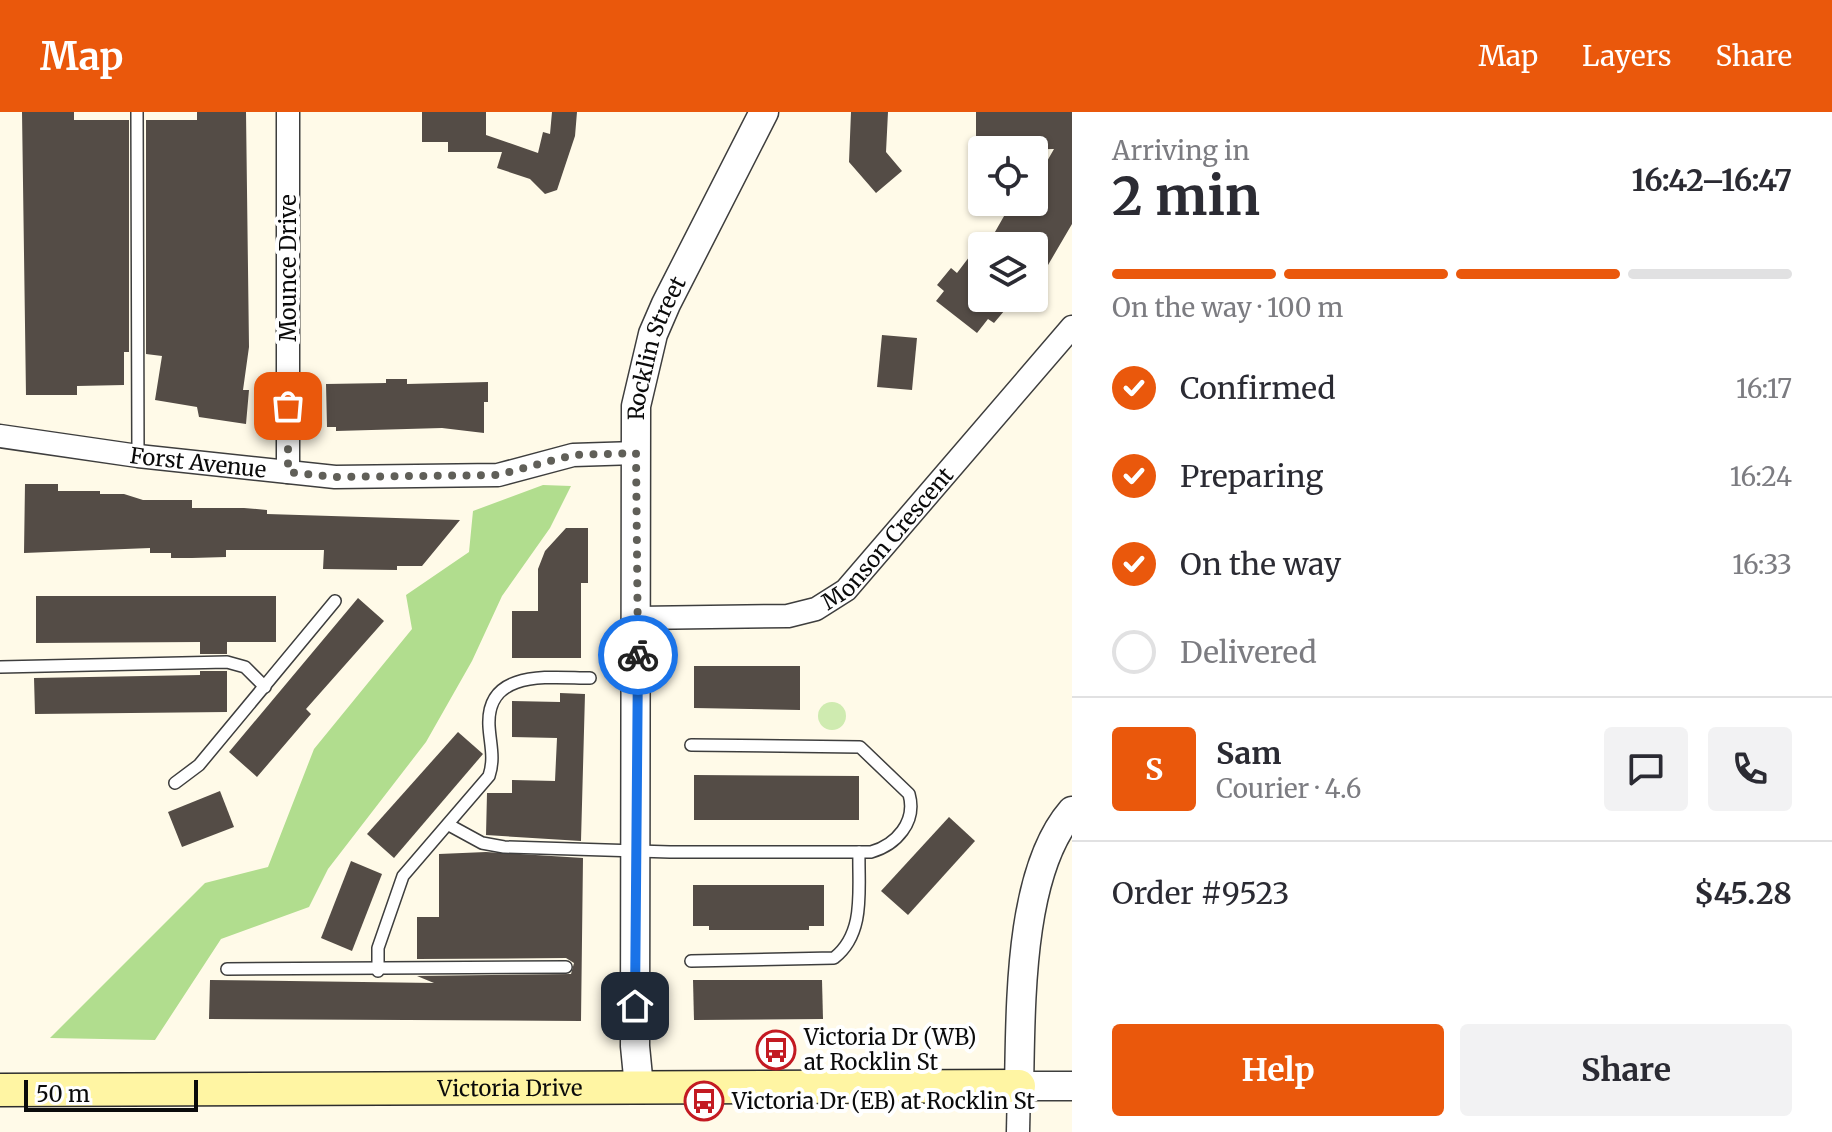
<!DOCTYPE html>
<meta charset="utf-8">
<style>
:root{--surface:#fff;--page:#f2f2f3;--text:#2b2b33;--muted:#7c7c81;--line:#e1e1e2;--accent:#ea580c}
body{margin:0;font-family:Merriweather,serif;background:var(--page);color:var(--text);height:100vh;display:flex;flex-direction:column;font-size:30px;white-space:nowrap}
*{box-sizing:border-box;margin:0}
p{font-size:26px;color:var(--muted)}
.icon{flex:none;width:44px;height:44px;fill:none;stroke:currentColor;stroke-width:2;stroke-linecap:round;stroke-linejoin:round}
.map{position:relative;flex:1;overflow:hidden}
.details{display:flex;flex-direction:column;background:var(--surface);width:760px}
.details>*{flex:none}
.fabs{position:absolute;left:968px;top:24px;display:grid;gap:16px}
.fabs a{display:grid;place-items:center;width:80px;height:80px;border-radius:8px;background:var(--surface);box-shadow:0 2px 6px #0004;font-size:40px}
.scale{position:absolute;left:24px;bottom:20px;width:174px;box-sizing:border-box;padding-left:8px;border:4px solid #0b0b0b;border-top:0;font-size:22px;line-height:28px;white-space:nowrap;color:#0b0b0b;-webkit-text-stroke:6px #fff;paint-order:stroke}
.pin{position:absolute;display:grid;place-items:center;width:68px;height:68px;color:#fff;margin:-34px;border-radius:16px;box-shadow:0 4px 12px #0006}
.courier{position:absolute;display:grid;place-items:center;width:80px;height:80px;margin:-40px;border:6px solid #1a73e8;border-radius:50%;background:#fff;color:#222;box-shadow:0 2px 10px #0007}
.summary em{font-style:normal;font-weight:700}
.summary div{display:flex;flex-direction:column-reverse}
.summary{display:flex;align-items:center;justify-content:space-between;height:136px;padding:0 40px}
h1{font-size:52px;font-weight:700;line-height:60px}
.bar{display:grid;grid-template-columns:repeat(4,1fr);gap:12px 8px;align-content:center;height:96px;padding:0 40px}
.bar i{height:10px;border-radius:6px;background:var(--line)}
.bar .selected{background:var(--accent)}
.bar p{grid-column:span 4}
.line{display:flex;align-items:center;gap:20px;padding:0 40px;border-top:2px solid var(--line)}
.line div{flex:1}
.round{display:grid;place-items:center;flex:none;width:84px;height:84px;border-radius:8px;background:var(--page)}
ol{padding:0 40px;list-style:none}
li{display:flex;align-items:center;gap:24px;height:88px}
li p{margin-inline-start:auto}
li .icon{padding:8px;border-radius:50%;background:var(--accent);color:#fff;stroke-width:4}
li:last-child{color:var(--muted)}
li i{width:44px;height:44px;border:4px solid var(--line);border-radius:50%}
.primary-button{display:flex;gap:16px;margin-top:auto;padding:16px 40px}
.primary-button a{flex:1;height:92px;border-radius:8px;background:var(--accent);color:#fff;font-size:32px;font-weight:700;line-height:92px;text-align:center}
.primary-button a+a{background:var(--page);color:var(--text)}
header{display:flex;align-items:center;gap:48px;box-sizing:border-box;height:112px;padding:0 40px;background:var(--accent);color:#fff}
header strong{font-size:38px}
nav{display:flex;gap:44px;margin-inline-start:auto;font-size:28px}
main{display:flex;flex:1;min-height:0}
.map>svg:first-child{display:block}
</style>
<header>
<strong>Map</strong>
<nav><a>Map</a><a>Layers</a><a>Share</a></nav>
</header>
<main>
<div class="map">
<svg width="1072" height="1020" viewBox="0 0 1072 1020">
<rect width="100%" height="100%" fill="#fffae8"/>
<circle fill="#cfebb0" cx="832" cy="604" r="14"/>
<polygon fill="#b1dd8e" points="543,373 571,374 550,416 502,484 472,549 426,630 328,757 309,795 221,827 155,928 50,926 205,771 268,755 314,637 412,517 406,483 469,440 473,399"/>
<g fill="#544c46">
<polygon points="22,0 74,0 74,8 129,8 129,240 124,240 124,273 77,274 77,283 26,283"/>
<polygon points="197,0 246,0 249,235 243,278 249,278 246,312 199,305 197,295 155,288 162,244 146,242 146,8 197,8"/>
<polygon points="422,0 486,0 486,23 538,41 543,20 550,22 552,0 577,0 575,24 557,78 545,82 530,67 497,56 502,40 448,40 448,30 422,30"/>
<polygon points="851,0 888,0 886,40 902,59 876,81 849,50"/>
<polygon points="976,0 1072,0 1072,112 1034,177 1034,134 987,134 1012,90 1034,90 1034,72 1054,37 976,38"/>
<polygon points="982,128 982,186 1015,186 994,211 988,207 977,221 936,189 944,179 937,173 951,156 957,161"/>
<polygon points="882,223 917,226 912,278 877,275"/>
<polygon points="386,267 407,267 407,272 488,270 488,290 484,290 484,321 442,316 336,319 336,315 327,315 326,272 386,271"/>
<polygon points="25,372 58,372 58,379 100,379 100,382 124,382 143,388 192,388 192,396 244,396 267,398 267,402 460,408 422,454 397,454 397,458 323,457 324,438 226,438 226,445 192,446 171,446 171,441 150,441 150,436 24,441"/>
<polygon points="566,416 588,416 588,471 581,471 581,546 512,546 512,499 538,499 538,457 545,439"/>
<polygon points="36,484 276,484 276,530 227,530 227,542 200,542 200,530 36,531"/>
<polygon points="358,486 384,509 306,597 311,602 257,665 229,640"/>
<polygon points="694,554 800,554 800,598 694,596"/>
<polygon points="200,559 227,559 227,600 35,602 34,566 200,563"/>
<polygon points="560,581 585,582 581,729 486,723 487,681 512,681 512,668 555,669 557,626 512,625 512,589 560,590"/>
<polygon points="458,620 483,642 394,746 367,722"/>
<polygon points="694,663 859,664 859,708 694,708"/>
<polygon points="220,679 234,715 182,735 168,700"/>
<polygon points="949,705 975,729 908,803 881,779"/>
<polygon points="486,740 583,746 581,909 209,907 210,868 434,871 417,864 571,862 574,851 566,846 417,847 417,805 439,805 439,742"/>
<polygon points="351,749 382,762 352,839 321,826"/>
<polygon points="693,773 824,773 824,814 809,814 809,818 709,818 709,814 693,814"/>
<polygon points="693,868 822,868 823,907 694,908"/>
</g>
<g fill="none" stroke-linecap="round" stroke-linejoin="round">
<g stroke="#3e3e3e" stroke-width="14">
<g id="service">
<polyline points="137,0 138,344"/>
<polyline points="0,555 227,550 245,555 265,575"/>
<polyline points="175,671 199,653 335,489"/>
<path d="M449 713 482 731 504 735 670 740H871C896 733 917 710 909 682L860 635 691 633"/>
<path d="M691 849 834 846C866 821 858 777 859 740"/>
<polyline points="227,857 566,855"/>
<path d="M378 859V836L403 764 489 664C495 646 490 632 489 614 486 556 551 566 590 566"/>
</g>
</g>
<g stroke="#3e3e3e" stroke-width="25">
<g id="minor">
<polyline points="288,0 288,360"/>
<path id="s1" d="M0 324 138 344 335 365 498 363 573 343 636 341"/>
<path id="s2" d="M638 506 788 504 816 497 846 478 1072 215"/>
<polyline points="1018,1020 1019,974"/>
</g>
</g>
<g stroke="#3e3e3e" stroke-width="31">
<g id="tertiary">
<path d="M1072 699C1018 761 1021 896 1019 974H1072"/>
<path id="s3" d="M639 975 635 934 636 294 653 222 666 192 764 0"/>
</g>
</g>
<g stroke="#2d2d2d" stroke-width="35">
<g id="secondary">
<path id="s4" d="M0 978 1019 974"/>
</g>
</g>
<use href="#service" stroke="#fff" stroke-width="11"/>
<use href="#minor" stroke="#fff" stroke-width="22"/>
<use href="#tertiary" stroke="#fff" stroke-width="28"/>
<use href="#secondary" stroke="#fff5a3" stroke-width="32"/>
</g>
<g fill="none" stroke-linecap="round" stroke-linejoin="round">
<polyline stroke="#605f58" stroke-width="8" stroke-dasharray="0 14.4" points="288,294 288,360 335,365 498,363 573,343 636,341 638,543"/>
<polyline stroke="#1a73e8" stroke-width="10" points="635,894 638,543"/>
</g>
<defs>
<g id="bus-ring" transform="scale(2)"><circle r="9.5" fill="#fff" stroke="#c31a22" stroke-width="1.5"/><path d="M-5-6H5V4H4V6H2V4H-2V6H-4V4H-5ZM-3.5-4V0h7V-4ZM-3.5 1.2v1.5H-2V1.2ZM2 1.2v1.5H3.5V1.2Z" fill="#c31a22"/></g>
</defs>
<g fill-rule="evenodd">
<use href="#bus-ring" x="776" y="938"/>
<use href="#bus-ring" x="704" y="989"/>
</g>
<g text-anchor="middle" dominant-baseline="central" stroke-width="8" stroke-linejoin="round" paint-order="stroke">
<g font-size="22" fill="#0b0b0b" stroke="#fff">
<text transform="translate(288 156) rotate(-90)">Mounce Drive</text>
<text stroke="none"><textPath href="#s3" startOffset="742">Rocklin Street</textPath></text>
<text stroke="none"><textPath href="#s1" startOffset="200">Forst Avenue</textPath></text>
<text stroke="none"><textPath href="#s2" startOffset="280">Monson Crescent</textPath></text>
<text stroke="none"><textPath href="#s4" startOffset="510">Victoria Drive</textPath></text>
</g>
<g font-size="22" fill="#0b0b0b" stroke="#fff" text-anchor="start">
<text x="804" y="925">Victoria Dr (WB)<tspan x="804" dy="25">at Rocklin St</tspan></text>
<text x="732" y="989">Victoria Dr (EB) at Rocklin St</text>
</g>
</g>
</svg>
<div class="fabs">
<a><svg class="icon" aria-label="locate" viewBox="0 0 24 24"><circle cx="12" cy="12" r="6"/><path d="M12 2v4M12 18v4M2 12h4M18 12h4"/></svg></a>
<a><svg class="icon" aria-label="layers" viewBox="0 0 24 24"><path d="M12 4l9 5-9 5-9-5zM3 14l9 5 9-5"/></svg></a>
</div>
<div class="scale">50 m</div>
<div class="pin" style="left:288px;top:294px;background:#ea580c"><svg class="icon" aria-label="bag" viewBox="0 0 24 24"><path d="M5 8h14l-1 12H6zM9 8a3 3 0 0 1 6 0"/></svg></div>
<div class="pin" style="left:635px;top:894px;background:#1f2937"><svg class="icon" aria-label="home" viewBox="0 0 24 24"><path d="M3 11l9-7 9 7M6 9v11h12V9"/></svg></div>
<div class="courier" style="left:638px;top:543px"><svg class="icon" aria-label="bike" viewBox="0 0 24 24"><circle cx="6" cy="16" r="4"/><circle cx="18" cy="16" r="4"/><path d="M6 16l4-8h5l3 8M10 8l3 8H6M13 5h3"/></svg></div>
</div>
<section class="details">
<div class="summary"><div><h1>2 min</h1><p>Arriving in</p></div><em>16:42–16:47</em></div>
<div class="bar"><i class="selected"></i><i class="selected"></i><i class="selected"></i><i></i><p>On the way · 100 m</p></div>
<ol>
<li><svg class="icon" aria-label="check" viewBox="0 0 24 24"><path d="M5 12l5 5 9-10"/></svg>Confirmed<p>16:17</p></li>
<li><svg class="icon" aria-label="check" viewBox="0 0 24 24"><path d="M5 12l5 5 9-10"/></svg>Preparing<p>16:24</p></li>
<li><svg class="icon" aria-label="check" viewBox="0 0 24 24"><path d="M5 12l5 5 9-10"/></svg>On the way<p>16:33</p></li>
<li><i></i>Delivered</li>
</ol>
<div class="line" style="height:144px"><b class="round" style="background:var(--accent);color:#fff">S</b><div><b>Sam</b><p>Courier · 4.6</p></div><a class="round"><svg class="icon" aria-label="chat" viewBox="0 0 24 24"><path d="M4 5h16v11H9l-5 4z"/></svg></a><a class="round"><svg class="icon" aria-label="phone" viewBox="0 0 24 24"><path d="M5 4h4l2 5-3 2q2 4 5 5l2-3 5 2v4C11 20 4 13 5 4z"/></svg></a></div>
<div class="line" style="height:104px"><div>Order #9523</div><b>$45.28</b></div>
<div class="primary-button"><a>Help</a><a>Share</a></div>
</section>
</main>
